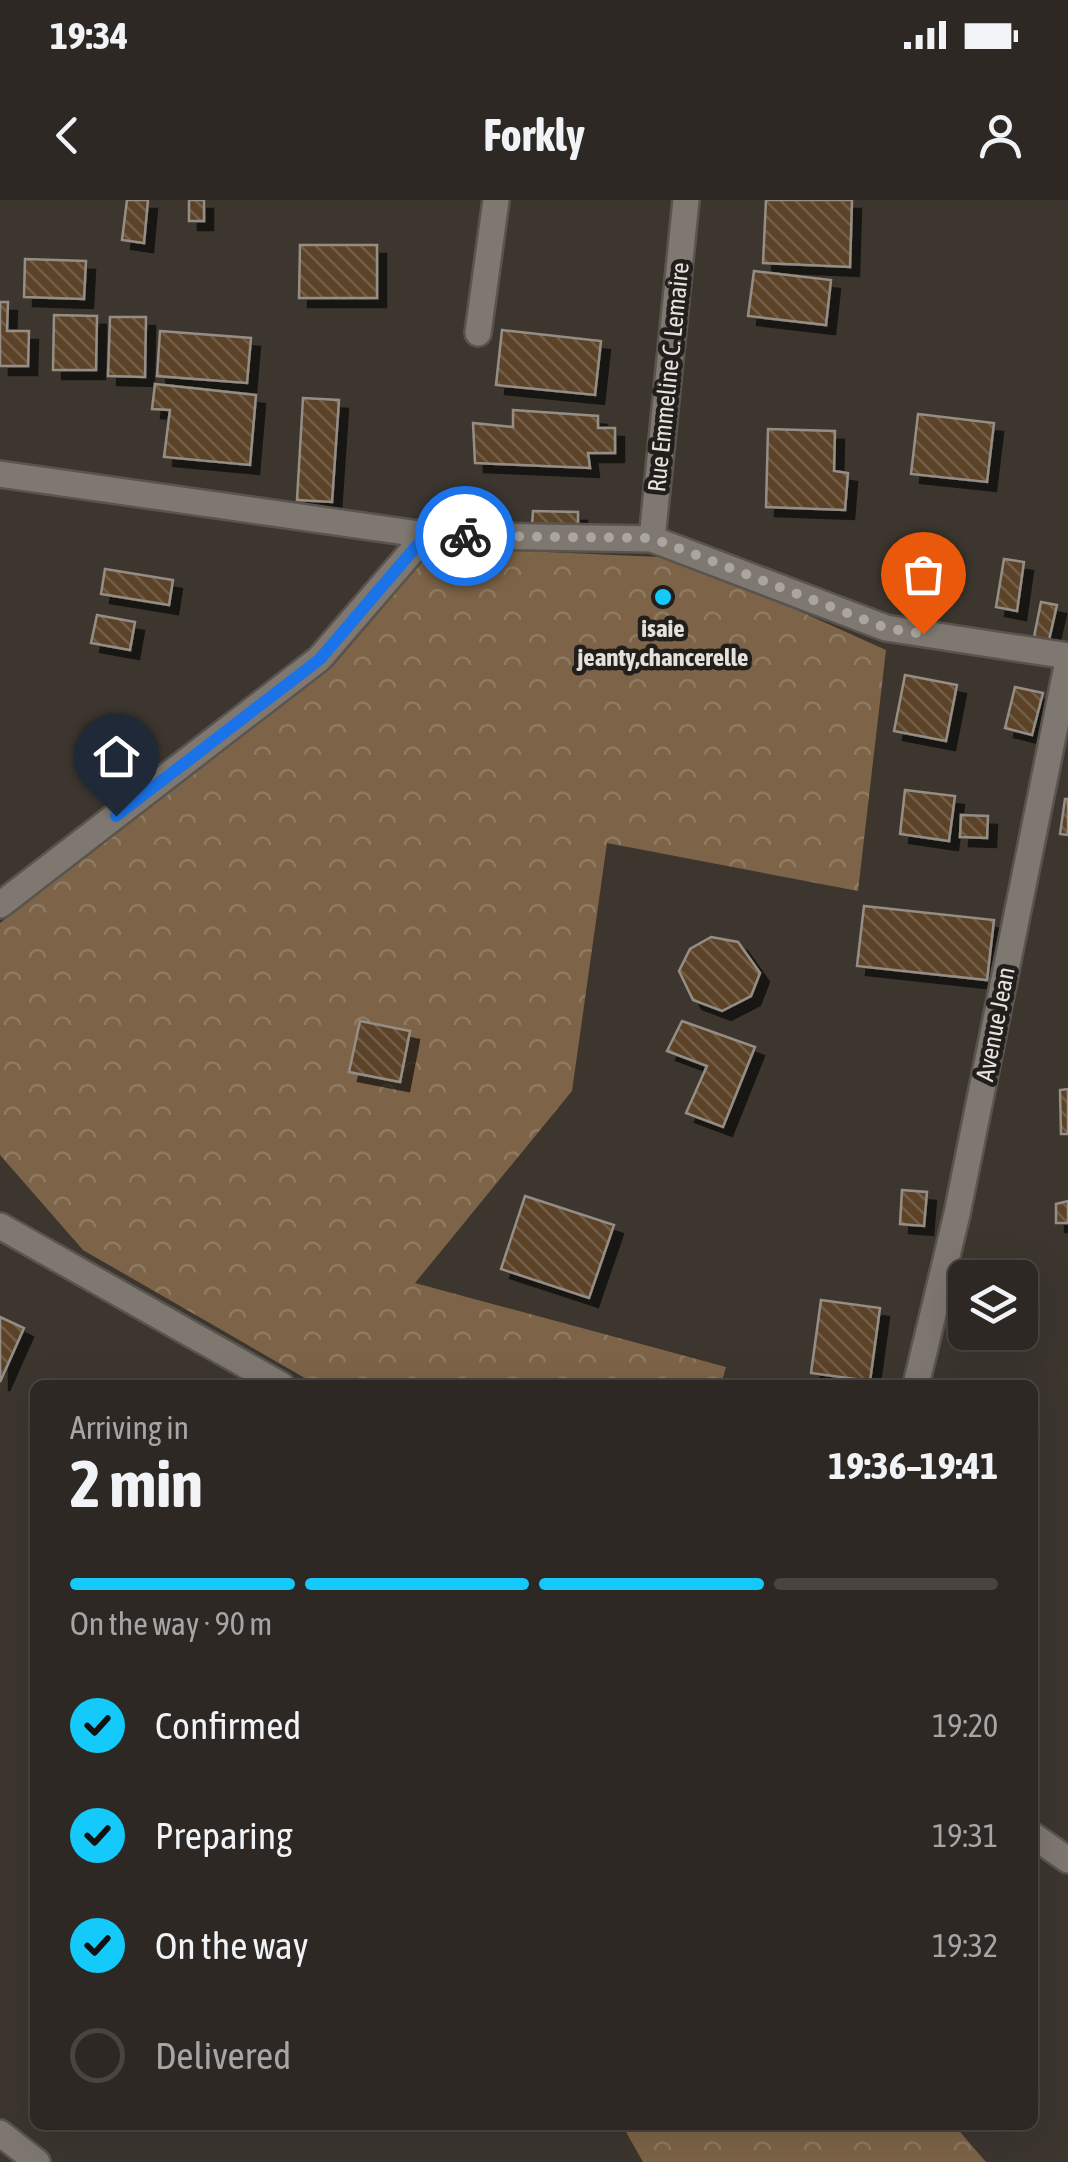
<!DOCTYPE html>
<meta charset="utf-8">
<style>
:root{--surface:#2d2823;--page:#393430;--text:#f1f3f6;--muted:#a7a6a6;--line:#484441;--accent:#13cafb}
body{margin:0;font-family:"Asap Condensed",sans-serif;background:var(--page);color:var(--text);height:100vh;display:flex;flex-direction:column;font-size:38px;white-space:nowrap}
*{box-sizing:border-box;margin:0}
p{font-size:32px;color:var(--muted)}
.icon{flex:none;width:55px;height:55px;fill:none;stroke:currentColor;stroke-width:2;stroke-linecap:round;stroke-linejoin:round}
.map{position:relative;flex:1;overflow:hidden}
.side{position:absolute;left:30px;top:1180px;width:1008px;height:750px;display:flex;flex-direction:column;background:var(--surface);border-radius:15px;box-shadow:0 10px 40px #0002,0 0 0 2px var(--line)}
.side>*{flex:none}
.fabs{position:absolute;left:948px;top:1060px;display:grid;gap:20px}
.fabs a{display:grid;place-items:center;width:90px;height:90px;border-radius:15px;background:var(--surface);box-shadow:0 10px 40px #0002,0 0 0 2px var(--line);font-size:50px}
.pin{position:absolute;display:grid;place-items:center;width:85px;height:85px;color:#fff;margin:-102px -42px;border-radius:50% 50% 50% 0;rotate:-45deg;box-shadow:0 0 10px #0007}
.pin .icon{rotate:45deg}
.courier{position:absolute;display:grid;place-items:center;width:100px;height:100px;margin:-50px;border:8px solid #1a73e8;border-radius:50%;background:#fff;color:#222;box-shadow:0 2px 12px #0007}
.headline em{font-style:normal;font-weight:700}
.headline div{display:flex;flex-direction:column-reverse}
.headline{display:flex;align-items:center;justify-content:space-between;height:170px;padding:0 40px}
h1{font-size:65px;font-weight:700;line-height:75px}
.bar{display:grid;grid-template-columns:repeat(4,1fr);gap:15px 10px;align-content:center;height:120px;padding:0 40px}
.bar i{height:12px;border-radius:8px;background:var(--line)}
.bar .on{background:var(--accent)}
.bar p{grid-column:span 4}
ol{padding:0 40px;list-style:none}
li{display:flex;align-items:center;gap:30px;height:110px}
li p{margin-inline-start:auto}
li .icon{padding:10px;border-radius:50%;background:var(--accent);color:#111;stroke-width:4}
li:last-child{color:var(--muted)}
li i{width:55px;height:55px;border:5px solid var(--line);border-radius:50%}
.status{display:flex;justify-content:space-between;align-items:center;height:70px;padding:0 50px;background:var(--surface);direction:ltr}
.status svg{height:28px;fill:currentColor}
header{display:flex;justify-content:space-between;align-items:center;height:130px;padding:0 40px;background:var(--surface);font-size:45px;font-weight:700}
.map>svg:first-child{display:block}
</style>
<div class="status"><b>19:34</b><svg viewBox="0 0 49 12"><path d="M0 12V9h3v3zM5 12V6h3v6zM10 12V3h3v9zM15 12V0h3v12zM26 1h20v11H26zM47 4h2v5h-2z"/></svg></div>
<header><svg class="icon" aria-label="back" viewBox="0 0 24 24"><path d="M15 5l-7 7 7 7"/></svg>Forkly<svg class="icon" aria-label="person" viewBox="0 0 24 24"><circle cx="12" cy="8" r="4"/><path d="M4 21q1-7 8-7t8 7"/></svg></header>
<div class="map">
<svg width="1068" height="1962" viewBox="0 0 1068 1962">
<defs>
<pattern id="forest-crowns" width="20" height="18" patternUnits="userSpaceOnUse" patternTransform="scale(2.5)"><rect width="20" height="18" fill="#7d6448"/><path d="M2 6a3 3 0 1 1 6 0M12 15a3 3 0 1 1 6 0" fill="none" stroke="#8f7a62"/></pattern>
<pattern id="building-back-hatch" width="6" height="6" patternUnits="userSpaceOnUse" patternTransform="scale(2.5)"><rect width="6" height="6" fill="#5b4328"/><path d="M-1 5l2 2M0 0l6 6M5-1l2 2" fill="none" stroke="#725e47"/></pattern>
<filter id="shadow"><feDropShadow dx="9" dy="9" stdDeviation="0" flood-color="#0009"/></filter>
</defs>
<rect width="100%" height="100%" fill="#3c362f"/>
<g fill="url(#forest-crowns)">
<polygon points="435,347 681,358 886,450 858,691 607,643 572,891 415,1083 726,1167 721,1185 317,1185 83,1050 0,955 0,723 333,466"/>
<polygon points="622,1925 954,1925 986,1962 643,1962"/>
</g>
<g fill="url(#building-back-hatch)" stroke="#958e86" stroke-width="2.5" filter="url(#shadow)">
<polygon points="127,0 148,0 144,43 122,40"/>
<rect x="189" y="0" width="15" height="21"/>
<polygon points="766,0 852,0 850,67 763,63"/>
<polygon points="300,45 377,45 377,98 299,98"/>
<polygon points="25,59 86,61 84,99 24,97"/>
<polygon points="754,71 831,80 826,125 748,116"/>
<polygon points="0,102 8,102 7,131 29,131 28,166 0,166"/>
<polygon points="54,115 97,116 96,170 53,170"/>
<polygon points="110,117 146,117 145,177 108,176"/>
<polygon points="502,130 601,141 595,195 496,185"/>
<polygon points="160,131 251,138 247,183 157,176"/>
<polygon points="155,184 256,195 250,265 164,257 170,210 152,209"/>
<polygon points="303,198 339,200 332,302 297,300"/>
<polygon points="513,210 598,216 598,228 615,228 615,253 588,253 590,268 475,263 473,223 513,227"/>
<polygon points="918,214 994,223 987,282 911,274"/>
<polygon points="768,229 835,231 834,271 848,273 845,310 766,307"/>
<polygon points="533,311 578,312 578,326 532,325"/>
<polygon points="1004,359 1024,362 1017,411 996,407"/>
<polygon points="105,369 173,380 169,405 101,394"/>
<polygon points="1041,402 1057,405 1049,440 1034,437"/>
<polygon points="97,415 135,422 130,450 91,443"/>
<polygon points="905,475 957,485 946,541 894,531"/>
<polygon points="1015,487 1043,493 1032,535 1005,528"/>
<polygon points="905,590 955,596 949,641 900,634"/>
<polygon points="1065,599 1068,599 1068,635 1060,634"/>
<polygon points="961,615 988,616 987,638 960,637"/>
<polygon points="864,706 994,720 987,780 857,766"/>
<polygon points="711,737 738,742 760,773 751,796 722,811 693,800 679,771 690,749"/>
<polygon points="360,821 410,831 400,882 349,872"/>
<polygon points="682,821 755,847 723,927 686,913 707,866 667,851"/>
<polygon points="1068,889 1068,934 1061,934 1060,890"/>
<polygon points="902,990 927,992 924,1026 900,1024"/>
<polygon points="525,996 614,1025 589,1098 501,1069"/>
<polygon points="1068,1001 1068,1023 1056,1023 1056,1004"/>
<polygon points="821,1100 880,1108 870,1181 811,1173"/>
<polygon points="0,1117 24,1128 0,1182"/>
</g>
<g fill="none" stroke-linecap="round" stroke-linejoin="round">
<g stroke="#59544e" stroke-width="30">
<g id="minor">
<polyline points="686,0 652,339 886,428 1068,456"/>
<polyline points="478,133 496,0"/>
<polyline points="0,274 426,335"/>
<polyline points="0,705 319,459 426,335 652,339"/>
<polyline points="0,1026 281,1185"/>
<polyline points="916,1185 957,1014 1068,461"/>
<polyline points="1032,1635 1068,1660"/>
<polyline points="0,1933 37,1962"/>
</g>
</g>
<use href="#minor" stroke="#7f7870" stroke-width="25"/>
</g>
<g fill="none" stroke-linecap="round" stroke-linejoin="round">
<polyline stroke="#aaa59f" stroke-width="10" stroke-dasharray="0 18" points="465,336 652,338 886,428 923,434"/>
<polyline stroke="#1a73e8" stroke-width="12" points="116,616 320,459 426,335 465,336"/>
</g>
<circle fill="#13cafb" stroke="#211e1b" stroke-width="4" cx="663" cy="397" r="10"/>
<g text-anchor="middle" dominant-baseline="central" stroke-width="9" stroke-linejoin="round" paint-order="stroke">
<g font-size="25" fill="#e5e1dc" stroke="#211e1b">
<text transform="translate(668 177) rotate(-84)">Rue Emmeline C. Lemaire</text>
<text transform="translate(995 824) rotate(-79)">Avenue Jean</text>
</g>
<g font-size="25" font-weight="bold" fill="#e5e1dc" stroke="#211e1b">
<text x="663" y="428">isaie<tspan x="663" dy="29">jeanty,chancerelle</tspan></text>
</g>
</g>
</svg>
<div class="fabs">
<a><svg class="icon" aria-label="layers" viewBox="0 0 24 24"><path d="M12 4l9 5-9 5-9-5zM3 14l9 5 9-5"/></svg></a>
</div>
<div class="pin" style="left:923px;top:434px;background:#ea580c"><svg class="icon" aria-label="bag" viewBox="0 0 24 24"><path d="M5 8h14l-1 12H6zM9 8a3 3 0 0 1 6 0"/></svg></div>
<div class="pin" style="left:116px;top:616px;background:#1f2937"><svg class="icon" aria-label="home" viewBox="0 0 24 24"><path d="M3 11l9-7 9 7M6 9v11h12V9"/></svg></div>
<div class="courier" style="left:465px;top:336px"><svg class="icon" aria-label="bike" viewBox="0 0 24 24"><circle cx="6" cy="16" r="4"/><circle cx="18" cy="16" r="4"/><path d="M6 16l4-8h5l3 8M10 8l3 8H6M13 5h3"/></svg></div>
<section class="side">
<div class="headline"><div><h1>2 min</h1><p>Arriving in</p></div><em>19:36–19:41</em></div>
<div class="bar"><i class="on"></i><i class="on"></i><i class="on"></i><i></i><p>On the way · 90 m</p></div>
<ol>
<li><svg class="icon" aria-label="check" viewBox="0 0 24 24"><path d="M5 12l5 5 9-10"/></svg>Confirmed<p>19:20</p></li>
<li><svg class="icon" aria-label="check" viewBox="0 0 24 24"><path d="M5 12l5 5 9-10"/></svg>Preparing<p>19:31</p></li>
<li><svg class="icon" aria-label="check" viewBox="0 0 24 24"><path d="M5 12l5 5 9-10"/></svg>On the way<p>19:32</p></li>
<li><i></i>Delivered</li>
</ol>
</section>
</div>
